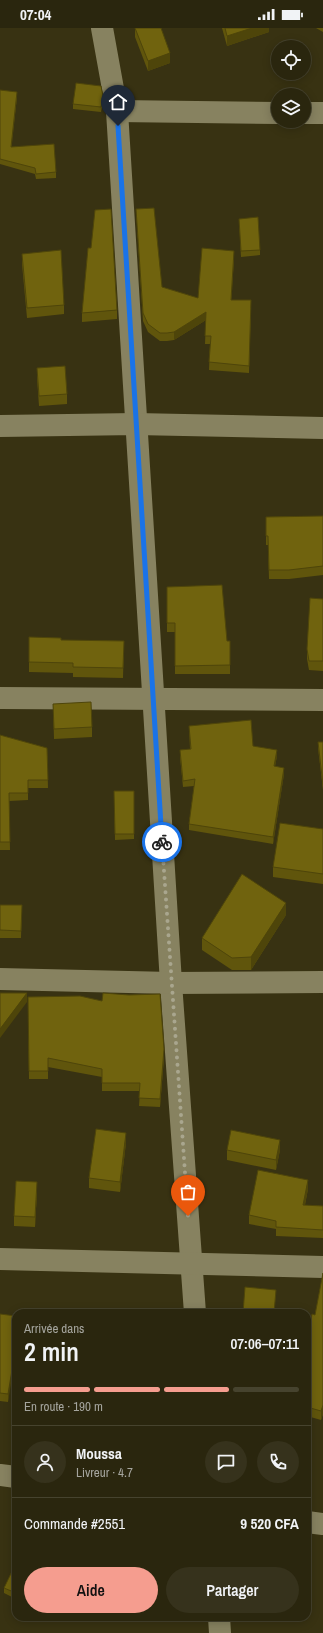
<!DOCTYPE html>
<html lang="fr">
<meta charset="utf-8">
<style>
:root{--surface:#2a260e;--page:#36321c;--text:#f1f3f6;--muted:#a5a59e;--line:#46432e;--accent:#f59d8f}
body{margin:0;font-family:"Archivo Narrow",sans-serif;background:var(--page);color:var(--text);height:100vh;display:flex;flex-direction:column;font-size:15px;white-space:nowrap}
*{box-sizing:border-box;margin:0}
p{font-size:13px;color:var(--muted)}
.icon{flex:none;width:22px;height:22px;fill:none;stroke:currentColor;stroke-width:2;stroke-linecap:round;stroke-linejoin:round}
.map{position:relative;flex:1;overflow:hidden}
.sheet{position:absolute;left:12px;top:1281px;width:299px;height:312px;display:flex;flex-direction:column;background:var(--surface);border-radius:12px;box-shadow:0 2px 10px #0003,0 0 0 1px var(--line)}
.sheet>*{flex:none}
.tools{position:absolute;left:271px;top:12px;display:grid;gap:8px}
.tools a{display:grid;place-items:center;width:40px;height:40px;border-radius:50%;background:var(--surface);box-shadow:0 2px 10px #0003,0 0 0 1px var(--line);font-size:20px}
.pin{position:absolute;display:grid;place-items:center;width:34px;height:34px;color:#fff;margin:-41px -17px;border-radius:50% 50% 50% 0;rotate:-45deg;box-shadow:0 0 4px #0007}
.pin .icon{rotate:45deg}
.courier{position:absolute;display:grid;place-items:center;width:40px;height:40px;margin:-20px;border:3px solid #1a73e8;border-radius:50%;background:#fff;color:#222;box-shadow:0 1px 5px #0007}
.summary em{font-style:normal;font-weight:600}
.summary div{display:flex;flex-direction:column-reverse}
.summary{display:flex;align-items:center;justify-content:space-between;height:68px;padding:0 12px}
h1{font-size:26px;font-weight:600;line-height:30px}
.bar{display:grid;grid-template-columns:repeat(4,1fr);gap:6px 4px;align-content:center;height:48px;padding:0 12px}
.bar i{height:5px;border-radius:3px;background:var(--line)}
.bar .current{background:var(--accent)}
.bar p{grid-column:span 4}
.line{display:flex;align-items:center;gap:10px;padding:0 12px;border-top:1px solid var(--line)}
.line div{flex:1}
.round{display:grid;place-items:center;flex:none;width:42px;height:42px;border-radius:21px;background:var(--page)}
.button{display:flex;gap:8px;margin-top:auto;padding:8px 12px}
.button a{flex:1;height:46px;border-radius:24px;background:var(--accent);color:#111;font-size:16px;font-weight:600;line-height:46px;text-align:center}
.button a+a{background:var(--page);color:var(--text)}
.status{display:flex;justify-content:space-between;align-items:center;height:28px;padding:0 20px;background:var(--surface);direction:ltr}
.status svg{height:11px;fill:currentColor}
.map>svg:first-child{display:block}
</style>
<div class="status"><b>07:04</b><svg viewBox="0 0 49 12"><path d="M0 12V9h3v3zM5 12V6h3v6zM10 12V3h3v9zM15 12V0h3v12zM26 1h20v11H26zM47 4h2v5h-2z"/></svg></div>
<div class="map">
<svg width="323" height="1605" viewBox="0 0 323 1605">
<rect width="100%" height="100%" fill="#383212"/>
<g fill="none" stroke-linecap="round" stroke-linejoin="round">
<g stroke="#878260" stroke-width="22">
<polyline points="102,0 117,83 171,955 195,1285"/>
<polyline points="117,83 278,85"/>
<polyline points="304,85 323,85"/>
<polyline points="0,398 136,396 323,400"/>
<polyline points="0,670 323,672"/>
<polyline points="0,951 171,955 323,954"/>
<polyline points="0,1231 323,1239"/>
<polyline points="0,1447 16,1449"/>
<polyline points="307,1494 323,1496"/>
<polyline points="219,1589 220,1605"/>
</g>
</g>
<g fill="#60550c">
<polygon points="135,0 170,35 148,43 135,9"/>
<polygon points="222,0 269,0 269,4 227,18"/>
<polygon points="316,0 323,0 323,4"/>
<polygon points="0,62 17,69 11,119 56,144 56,150 36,151 35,146 0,136"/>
<polygon points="103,74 101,84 73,81 73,76"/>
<polygon points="136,181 162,259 198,270 234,231 231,272 251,280 249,345 209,342 210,316 205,316 206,292 174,312 167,313 160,313 148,304 143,293"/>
<polygon points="239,191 260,222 260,227 241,229"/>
<polygon points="22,226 64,277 64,286 27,290 22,236"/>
<polygon points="117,282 117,291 82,294 82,285"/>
<polygon points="37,340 67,366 67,376 39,378 37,350"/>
<polygon points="323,488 323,547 289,551 269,551 268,517 266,517 266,489"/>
<polygon points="167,559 227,613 230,613 230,646 175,646 175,604 167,604"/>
<polygon points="323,571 323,643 309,642 307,631 307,621"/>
<polygon points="29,609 61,612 124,613 123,650 73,649 73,645 29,644"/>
<polygon points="53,676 92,699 92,709 54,711"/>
<polygon points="189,698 253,718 277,728 275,738 284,746 273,816 189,802 189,796 194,758 183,759 180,729 180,722 190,721"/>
<polygon points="0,707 47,720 48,760 28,760 28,772 9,773 10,822 0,822"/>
<polygon points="318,714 323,714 323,762 318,720"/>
<polygon points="114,763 134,763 134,811 115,812"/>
<polygon points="323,801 323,856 273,849 273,839"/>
<polygon points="0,877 22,877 21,910 0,910"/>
<polygon points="286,887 251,942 232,942 202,922 202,910"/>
<polygon points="28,969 164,1029 160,1079 139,1078 140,1063 102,1063 102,1049 48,1039 48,1051 29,1051"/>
<polygon points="126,1115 120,1164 89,1160 89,1150"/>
<polygon points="227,1122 280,1122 276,1142 227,1132"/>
<polygon points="308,1161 305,1177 323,1178 323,1210 276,1208 276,1201 249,1196 249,1187"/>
<polygon points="37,1164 35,1199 14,1198 14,1188"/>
<polygon points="323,1245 323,1386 321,1392 307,1388 307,1300 311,1292 315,1287"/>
<polygon points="0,1286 16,1288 8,1374 0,1373"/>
<polygon points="16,1535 16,1571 4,1565 4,1560"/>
</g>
<g fill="#4e450a">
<polygon points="252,0 269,0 269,4 227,18 227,8"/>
<polygon points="170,25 170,35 148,43 148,33"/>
<polygon points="17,64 17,69 11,125 11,119"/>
<polygon points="234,223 234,231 231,280 231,272"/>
<polygon points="206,284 206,292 174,312 174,304"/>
<polygon points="277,722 277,728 274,744 274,738"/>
<polygon points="284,740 284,746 273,816 273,809"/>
<polygon points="286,875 286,887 251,942 251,929"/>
<polygon points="27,965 27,974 0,1010 0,1001"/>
<polygon points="164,1021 164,1029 160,1079 160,1071"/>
<polygon points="126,1105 126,1115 120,1164 120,1154"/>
<polygon points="280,1112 280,1122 276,1142 276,1132"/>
<polygon points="308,1152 308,1161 303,1186 303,1177"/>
<polygon points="37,1154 37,1164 35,1199 35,1189"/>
<polygon points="16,1318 16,1326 8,1374 8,1366"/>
<polygon points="323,1377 323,1386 321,1392 321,1383"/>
</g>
<g fill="#70630e" stroke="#4e450a">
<polygon points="135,0 161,0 170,25 148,33"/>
<polygon points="225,0 252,0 227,8"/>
<polygon points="76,55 101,58 103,68 101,79 73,76"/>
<polygon points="0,62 17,64 11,119 54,116 56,144 36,146 35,140 0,131"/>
<polygon points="154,180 162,259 198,270 202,220 234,223 231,272 251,272 249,338 209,334 211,308 205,308 206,284 174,304 167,305 160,305 148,296 143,285 136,181"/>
<polygon points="111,181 117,282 82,285 88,220 91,220 95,182"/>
<polygon points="258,189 260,222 241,223 239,191"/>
<polygon points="61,222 64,277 27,280 22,226"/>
<polygon points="65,338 67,366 39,368 37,340"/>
<polygon points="323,488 323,538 289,542 269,542 268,508 266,508 266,489"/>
<polygon points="222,557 227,613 230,613 230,637 175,638 175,595 167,595 167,559"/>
<polygon points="310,570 323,571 323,633 309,633 307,621"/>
<polygon points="29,609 61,610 61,612 124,613 123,640 73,639 73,635 29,634"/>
<polygon points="91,674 92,699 54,701 53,676"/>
<polygon points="251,692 253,718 277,722 274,738 284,740 273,809 189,796 195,751 183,753 180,722 191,721 189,698"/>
<polygon points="0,707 47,720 48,752 28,752 28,765 9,765 10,814 0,814"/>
<polygon points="318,714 323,714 323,757"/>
<polygon points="114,763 134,763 134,806 115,806"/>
<polygon points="280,795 323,801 323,846 273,839"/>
<polygon points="242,846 286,875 251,929 232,930 202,910"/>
<polygon points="0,877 22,877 21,903 0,902"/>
<polygon points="0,965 27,965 0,1001"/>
<polygon points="103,965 129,967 160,966 164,1021 160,1071 139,1070 140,1055 102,1055 102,1041 48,1030 48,1043 29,1043 28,969 80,968 102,973"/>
<polygon points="96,1101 126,1105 120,1154 89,1150"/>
<polygon points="231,1102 280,1112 276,1132 227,1122"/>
<polygon points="258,1142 308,1152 303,1177 323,1178 323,1202 276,1199 276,1193 249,1187"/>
<polygon points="16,1153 37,1154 35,1189 14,1188"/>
<polygon points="323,1245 323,1377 321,1383 307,1379 307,1300 309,1292 311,1292 312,1286 315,1287"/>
<polygon points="245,1259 276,1262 274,1285 243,1285"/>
<polygon points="0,1286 16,1288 16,1318 8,1366 0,1365"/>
<polygon points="16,1535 16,1565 4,1560"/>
</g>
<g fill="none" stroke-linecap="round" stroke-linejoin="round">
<polyline stroke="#a9a68e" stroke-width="4" stroke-dasharray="0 7.2" points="162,814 188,1188"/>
<polyline stroke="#1a73e8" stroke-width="5" points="118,98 162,814"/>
</g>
</svg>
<div class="tools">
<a><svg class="icon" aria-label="locate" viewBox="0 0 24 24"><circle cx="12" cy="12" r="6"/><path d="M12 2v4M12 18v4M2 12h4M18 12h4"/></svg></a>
<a><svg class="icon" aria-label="layers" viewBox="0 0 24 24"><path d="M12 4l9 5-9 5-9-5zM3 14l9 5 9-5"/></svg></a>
</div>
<div class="pin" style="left:188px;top:1188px;background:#ea580c"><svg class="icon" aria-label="bag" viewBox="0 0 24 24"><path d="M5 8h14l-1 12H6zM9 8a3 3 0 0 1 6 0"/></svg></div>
<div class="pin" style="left:118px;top:98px;background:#1f2937"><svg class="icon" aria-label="home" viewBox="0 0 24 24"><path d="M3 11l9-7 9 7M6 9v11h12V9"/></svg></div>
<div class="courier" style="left:162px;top:814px"><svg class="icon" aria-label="bike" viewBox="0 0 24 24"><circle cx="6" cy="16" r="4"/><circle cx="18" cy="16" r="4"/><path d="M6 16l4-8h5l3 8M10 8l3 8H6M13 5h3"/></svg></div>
<section class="sheet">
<div class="summary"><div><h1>2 min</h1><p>Arrivée dans</p></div><em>07:06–07:11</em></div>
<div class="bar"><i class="current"></i><i class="current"></i><i class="current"></i><i></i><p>En route · 190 m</p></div>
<div class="line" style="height:72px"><a class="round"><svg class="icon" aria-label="person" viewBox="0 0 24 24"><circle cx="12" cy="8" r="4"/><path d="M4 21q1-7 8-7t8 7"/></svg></a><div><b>Moussa</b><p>Livreur · 4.7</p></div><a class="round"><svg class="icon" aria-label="chat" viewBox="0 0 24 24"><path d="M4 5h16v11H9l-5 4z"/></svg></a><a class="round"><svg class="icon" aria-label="phone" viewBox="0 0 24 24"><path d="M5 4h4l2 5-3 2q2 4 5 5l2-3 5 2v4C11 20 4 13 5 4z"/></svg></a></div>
<div class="line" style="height:52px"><div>Commande #2551</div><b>9 520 CFA</b></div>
<div class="button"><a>Aide</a><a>Partager</a></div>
</section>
</div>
